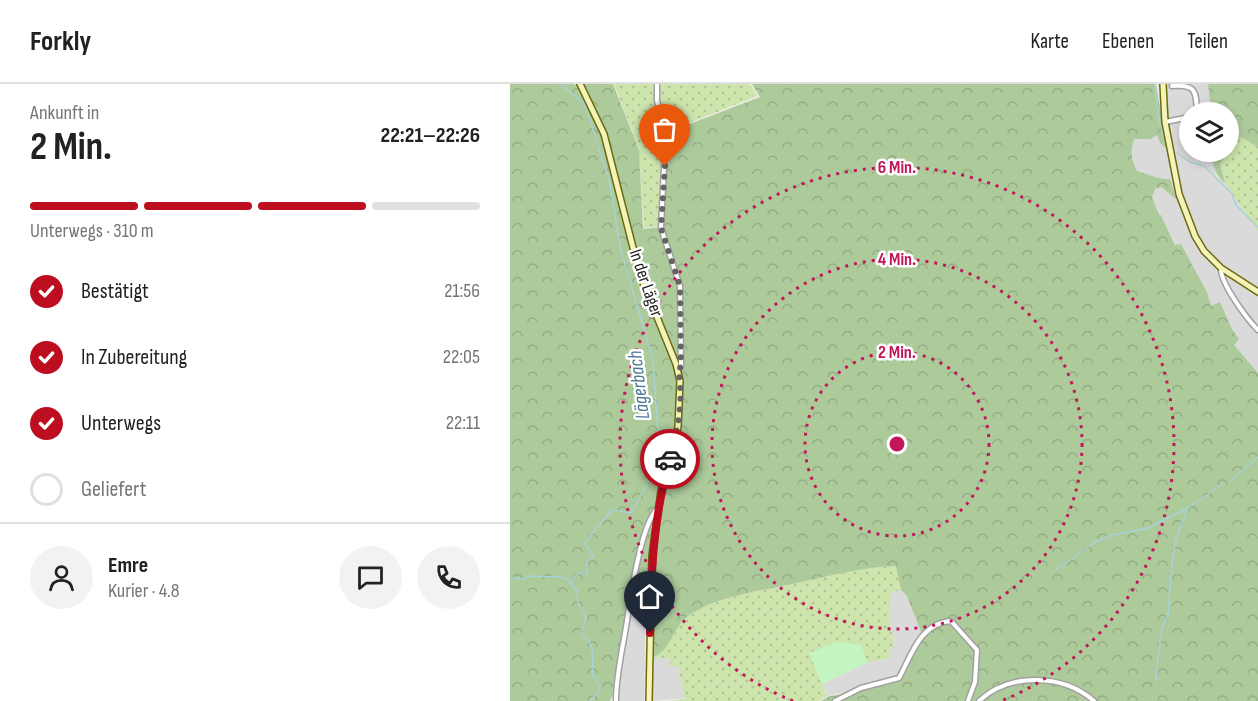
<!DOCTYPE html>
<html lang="de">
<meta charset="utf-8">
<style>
:root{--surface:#fff;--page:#f2f2f2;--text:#202124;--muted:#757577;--line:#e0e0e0;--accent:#bc0e1e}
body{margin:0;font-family:"Sofia Sans Condensed",sans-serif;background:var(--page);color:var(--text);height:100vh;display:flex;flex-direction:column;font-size:22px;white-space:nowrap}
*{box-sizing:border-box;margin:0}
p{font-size:20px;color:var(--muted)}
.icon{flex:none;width:33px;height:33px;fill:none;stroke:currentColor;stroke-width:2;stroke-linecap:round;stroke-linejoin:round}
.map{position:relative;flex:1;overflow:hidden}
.side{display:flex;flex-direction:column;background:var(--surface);width:510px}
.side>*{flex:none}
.controls{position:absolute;left:669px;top:18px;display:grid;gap:12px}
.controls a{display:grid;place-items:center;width:60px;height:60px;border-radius:50%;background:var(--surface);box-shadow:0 3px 9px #0003;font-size:30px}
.pin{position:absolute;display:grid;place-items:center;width:51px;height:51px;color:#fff;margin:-62px -26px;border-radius:50% 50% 50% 0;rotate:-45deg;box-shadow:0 0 6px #0007}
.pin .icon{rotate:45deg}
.courier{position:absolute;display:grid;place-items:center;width:60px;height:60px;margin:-30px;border:4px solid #bc0e1e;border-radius:50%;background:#fff;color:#222;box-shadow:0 2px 8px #0007}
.summary em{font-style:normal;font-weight:700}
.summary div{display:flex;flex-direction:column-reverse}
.summary{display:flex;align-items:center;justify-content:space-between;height:102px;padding:0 30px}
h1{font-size:39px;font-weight:700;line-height:45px}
.bar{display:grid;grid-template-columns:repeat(4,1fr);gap:9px 6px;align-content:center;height:72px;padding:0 30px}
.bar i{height:8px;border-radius:4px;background:var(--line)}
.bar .active{background:var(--accent)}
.bar p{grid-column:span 4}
.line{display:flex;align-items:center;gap:15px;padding:0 30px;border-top:2px solid var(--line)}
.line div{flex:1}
.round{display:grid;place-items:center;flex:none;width:63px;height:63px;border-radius:32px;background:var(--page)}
ol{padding:0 30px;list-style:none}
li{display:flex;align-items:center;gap:18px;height:66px}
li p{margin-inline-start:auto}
li .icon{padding:6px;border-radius:50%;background:var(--accent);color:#fff;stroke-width:4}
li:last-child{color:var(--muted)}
li i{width:33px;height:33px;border:3px solid var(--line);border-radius:50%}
header{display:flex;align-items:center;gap:36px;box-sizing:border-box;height:84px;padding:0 30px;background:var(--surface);border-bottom:2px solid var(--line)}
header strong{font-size:28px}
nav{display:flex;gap:33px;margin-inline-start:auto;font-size:21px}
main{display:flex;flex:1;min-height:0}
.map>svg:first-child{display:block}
</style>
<header>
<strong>Forkly</strong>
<nav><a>Karte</a><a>Ebenen</a><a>Teilen</a></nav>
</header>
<main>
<section class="side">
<div class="summary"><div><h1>2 Min.</h1><p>Ankunft in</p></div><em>22:21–22:26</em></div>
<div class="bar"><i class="active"></i><i class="active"></i><i class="active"></i><i></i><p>Unterwegs · 310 m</p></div>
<ol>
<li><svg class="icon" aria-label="check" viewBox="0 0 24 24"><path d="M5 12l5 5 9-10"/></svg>Bestätigt<p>21:56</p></li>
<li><svg class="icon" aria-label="check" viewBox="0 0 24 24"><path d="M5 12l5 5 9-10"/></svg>In Zubereitung<p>22:05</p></li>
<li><svg class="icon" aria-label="check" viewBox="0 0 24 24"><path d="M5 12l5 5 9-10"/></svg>Unterwegs<p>22:11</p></li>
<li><i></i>Geliefert</li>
</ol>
<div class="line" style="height:108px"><a class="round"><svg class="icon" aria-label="person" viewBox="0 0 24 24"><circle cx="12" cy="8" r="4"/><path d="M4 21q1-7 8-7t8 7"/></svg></a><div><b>Emre</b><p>Kurier · 4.8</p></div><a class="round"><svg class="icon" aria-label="chat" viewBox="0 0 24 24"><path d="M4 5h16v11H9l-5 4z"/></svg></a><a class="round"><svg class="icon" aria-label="phone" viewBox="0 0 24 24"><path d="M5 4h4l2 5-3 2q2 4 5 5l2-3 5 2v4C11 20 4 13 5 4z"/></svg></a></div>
</section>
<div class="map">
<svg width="748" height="617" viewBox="0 0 748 617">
<defs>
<pattern id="grass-dots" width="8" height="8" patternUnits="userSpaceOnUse" patternTransform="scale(1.5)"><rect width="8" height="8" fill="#cde4ac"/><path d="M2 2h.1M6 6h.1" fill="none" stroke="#b0c394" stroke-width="1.8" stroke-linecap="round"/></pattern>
<pattern id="forest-crowns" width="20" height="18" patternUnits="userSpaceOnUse" patternTransform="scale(1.5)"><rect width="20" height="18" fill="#adca9b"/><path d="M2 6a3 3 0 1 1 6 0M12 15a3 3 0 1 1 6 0" fill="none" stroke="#94ad85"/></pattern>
</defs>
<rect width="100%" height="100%" fill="#ede9e3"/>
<g fill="#dbdada">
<polygon points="648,0 698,0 701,28 680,28 680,68 698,68 702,74 707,93 715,99 748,147 748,289 723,261 729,255 722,245 710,218 701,223 697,208 671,160 666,161 651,131 649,131 642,113 645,105 651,103 665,114 655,96 627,87 621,75 620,68 624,55 641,55 647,51 650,59 657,65"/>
<polygon points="125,504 136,505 134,617 108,617 108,601"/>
<polygon points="391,506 397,512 412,551 388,594 318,612 312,600 357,579 380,574 379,568 384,559 379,536 381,508"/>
<polygon points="142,574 159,574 160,583 168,582 175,614 142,617"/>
</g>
<g fill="url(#grass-dots)">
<polygon points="104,0 240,0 247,12 151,50 149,142 134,144 129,65"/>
<polygon points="731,52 748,63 748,147 715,99 710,80"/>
<path d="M387 482 391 506 381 508 379 536 384 559 379 568 380 574 357 579 351 561 300 570 317 612 308 617H159L175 615 168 582 160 583 159 574H142C162 565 165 540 181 530 210 512 254 506 287 499 320 492 353 483 387 482Z"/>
</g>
<g fill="url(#forest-crowns)">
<path d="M0 0H64L67 2 66 0H103L129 66 133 145 150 143 151 51 250 13 242 0H646L657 65 650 59 647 51 641 55H624C620 68 621 75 627 87 639 90 648 96 660 95L666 115 651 103 645 105 642 113 649 131H651L665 161 671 160 697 208 701 222 710 218 722 245 729 255 724 261 748 289V617H311L317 613 383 599C398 588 401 566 412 551L397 512 391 506 386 482C353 483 320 492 287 499 254 506 209 512 181 530 164 540 162 566 142 574L144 506 121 503 106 604 100 617H0Z"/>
<path d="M698 0H748V63L731 53 710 80 715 99C703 90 705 80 698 68H718V28H701Z"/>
</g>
<polygon fill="#c3f5c3" points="327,558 351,561 357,579 312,600 299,569"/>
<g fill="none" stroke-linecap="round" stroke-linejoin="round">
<g stroke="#a6d2d8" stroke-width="1.5">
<polyline points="50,0 74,19 87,57"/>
<polyline points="645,0 649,36 657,63"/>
<polyline points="667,69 680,78 694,82 722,110 726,121 748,143"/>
<polyline points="721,396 748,373"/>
<polyline points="546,486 585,458 602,451 638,444 676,425"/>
<path d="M0 494 13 495 20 492 48 493 57 495 67 507 68 518 76 534 71 548C86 563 83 572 82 592L87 595 90 606 80 617"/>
<polyline points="61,499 63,494 69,489 77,489 77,477 83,472 74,459 102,426 121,429 150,377 143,277 110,163 99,94 88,63"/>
<polyline points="647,581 652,544 658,531 663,470 668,449 678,424 713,400"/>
<polyline points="646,596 647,585"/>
</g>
<g stroke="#a1a1a1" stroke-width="7">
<g id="minor">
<polyline points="147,0 147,17 154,41 155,62 151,144 170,202 171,283 168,285"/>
<path d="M662 2C686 0 686 7 687 28"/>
<polyline points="655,38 680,33"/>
<path d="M711 184C710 199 737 235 748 246"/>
<path d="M106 617C106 594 111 572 115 549 120 521 129 444 147 425"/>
<path d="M325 617 351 604 389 594C401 572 410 539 441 537L467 566 465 598 458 617"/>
<path d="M469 617C500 588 553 590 584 617"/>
</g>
</g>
<g stroke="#6a6c0c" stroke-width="8">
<g id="secondary">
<polyline points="70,0 94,50 130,191 166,280 170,297 168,343 151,407 142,472 139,617"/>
<polyline points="653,0 655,38 669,110 685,152 694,167 711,184 748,208"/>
</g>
</g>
<use href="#minor" stroke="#fff" stroke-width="4"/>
<use href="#secondary" stroke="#f5f2ba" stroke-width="5"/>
</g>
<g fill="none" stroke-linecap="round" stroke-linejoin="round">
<path stroke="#666462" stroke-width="6" stroke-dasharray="0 10.8" d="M155 82 151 144 170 202 171 283 168 285C174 316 168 345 160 375"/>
<path stroke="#bc0e1e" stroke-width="8" d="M140 549C141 490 143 433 160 375"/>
</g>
<g fill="none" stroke="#c2185b" stroke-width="3" stroke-dasharray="3 6">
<circle cx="387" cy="360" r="92"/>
<circle cx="387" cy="360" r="185"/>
<path d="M283 617A277 277 0 1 1 491 617"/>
</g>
<g text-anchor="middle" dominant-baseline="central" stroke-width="5" stroke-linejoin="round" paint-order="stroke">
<g font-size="18" fill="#1d1d1d" stroke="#fff">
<text transform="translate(136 199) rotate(71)">In der Läger</text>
</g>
<g font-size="20" font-style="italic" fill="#4a7896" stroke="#fff">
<text transform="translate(129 301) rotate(-97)">Lägerbach</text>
</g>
</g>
<circle cx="387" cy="360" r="9" fill="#c2185b" stroke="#fff" stroke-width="3"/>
<g font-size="18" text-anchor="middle" font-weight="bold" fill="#c2185b" stroke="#fff" stroke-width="5" stroke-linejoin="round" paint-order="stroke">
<text x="387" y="89">6 Min.</text>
<text x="387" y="181">4 Min.</text>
<text x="387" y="274">2 Min.</text>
</g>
</svg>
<div class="controls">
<a><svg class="icon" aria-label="layers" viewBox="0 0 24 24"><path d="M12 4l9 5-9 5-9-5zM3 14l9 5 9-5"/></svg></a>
</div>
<div class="pin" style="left:155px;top:82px;background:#ea580c"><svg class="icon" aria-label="bag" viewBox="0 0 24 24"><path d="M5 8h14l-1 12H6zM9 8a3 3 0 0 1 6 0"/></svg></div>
<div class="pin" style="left:140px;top:549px;background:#1f2937"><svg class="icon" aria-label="home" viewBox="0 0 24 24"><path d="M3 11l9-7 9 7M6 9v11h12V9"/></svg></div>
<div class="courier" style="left:160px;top:375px"><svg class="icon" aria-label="car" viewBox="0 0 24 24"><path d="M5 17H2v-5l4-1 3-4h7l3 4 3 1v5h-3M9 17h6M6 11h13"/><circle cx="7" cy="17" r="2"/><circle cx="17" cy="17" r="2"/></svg></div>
</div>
</main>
